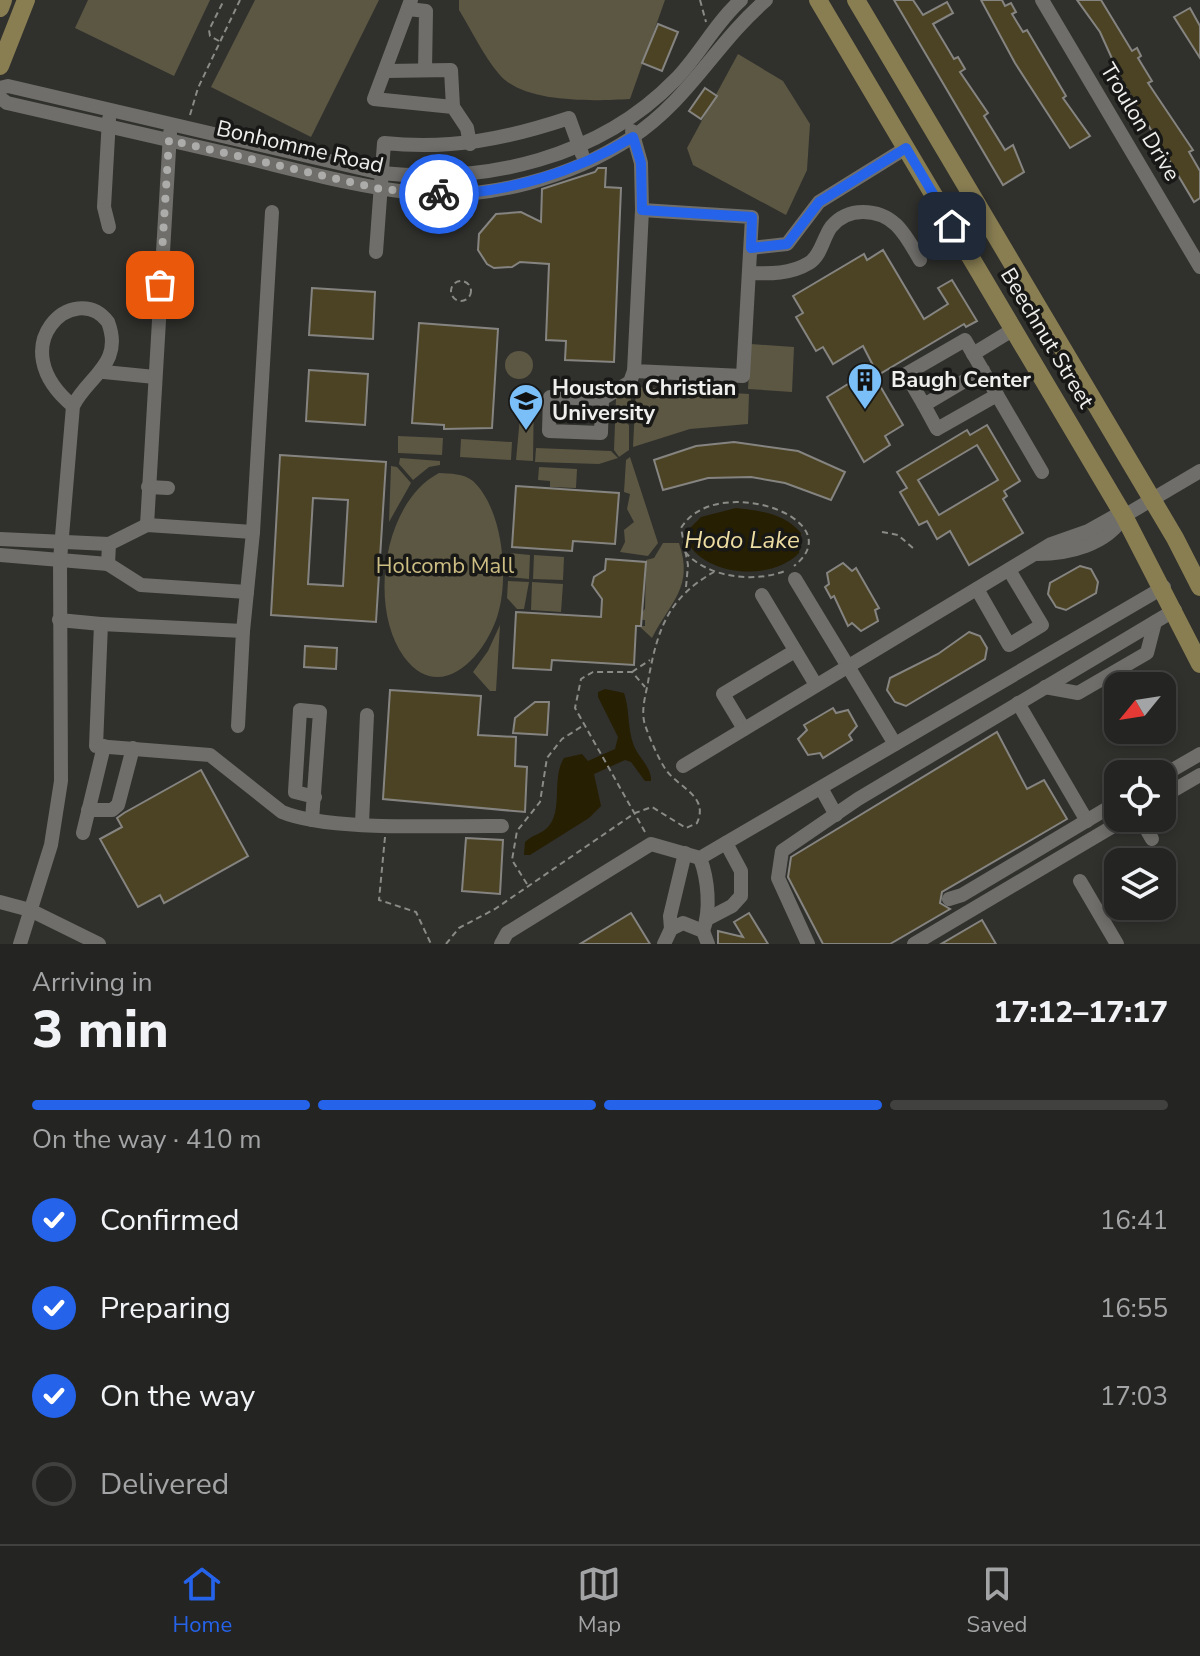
<!DOCTYPE html>
<meta charset="utf-8">
<style>
:root{--surface:#242422;--page:#30302f;--text:#f1f3f6;--muted:#a3a4a5;--line:#414140;--accent:#2563eb}
body{margin:0;font-family:"Nunito Sans",sans-serif;background:var(--page);color:var(--text);height:100vh;display:flex;flex-direction:column;font-size:30px;white-space:nowrap}
*{box-sizing:border-box;margin:0}
p{font-size:26px;color:var(--muted)}
.icon{flex:none;width:44px;height:44px;fill:none;stroke:currentColor;stroke-width:2;stroke-linecap:round;stroke-linejoin:round}
.map{position:relative;height:944px;overflow:hidden}
.panel{display:flex;flex-direction:column;background:var(--surface);flex:1}
.panel>*{flex:none}
.needle{width:52px;rotate:240deg}
.tools{position:absolute;left:1104px;top:672px;display:grid;gap:16px}
.tools a{display:grid;place-items:center;width:72px;height:72px;border-radius:16px;background:var(--surface);box-shadow:0 4px 12px #0003,0 0 0 2px var(--line);font-size:40px}
.pin{position:absolute;display:grid;place-items:center;width:68px;height:68px;color:#fff;margin:-34px;border-radius:16px;box-shadow:0 4px 12px #0006}
.courier{position:absolute;display:grid;place-items:center;width:80px;height:80px;margin:-40px;border:6px solid #2563eb;border-radius:50%;background:#fff;color:#222;box-shadow:0 2px 10px #0007}
.overview em{font-style:normal;font-weight:800}
.overview div{display:flex;flex-direction:column-reverse}
.overview{display:flex;align-items:center;justify-content:space-between;height:136px;padding:0 32px}
h1{font-size:52px;font-weight:800;line-height:60px}
.bar{display:grid;grid-template-columns:repeat(4,1fr);gap:12px 8px;align-content:center;height:96px;padding:0 32px}
.bar i{height:10px;border-radius:6px;background:var(--line)}
.bar .active{background:var(--accent)}
.bar p{grid-column:span 4}
ol{padding:0 32px;list-style:none}
li{display:flex;align-items:center;gap:24px;height:88px}
li p{margin-inline-start:auto}
li .icon{padding:8px;border-radius:50%;background:var(--accent);color:#fff;stroke-width:4}
li:last-child{color:var(--muted)}
li i{width:44px;height:44px;border:4px solid var(--line);border-radius:50%}
.menu{display:flex;justify-content:space-around;align-items:center;height:112px;border-top:2px solid var(--line);background:var(--surface);font-size:22px;color:var(--muted)}
.menu a{display:grid;justify-items:center;gap:4px}
.menu .active{color:var(--accent)}
.map>svg:first-child{display:block}
</style>
<div class="map">
<svg width="1200" height="944" viewBox="0 0 1200 944">
<rect width="100%" height="100%" fill="#30302d"/>
<g fill="#5c5743">
<polygon points="88,0 210,0 174,76 75,28"/>
<polygon points="255,0 379,0 311,137 211,87"/>
<path d="M459 0H665L630 99C595 101 523 104 499 74 483 55 472 31 459 10Z"/>
<polygon points="738,54 783,81 810,124 807,170 786,215 693,165 687,148"/>
<polygon points="751,344 794,347 792,392 748,389"/>
<circle cx="519" cy="365" r="14"/>
<polygon points="523,386 534,388 533,461 516,460"/>
<polygon points="632,387 630,413 624,415 623,421 629,425 629,450 619,457 614,450 616,398"/>
<polygon points="636,387 749,394 748,424 690,429 633,447"/>
<polygon points="398,436 443,438 442,455 398,453"/>
<polygon points="461,439 512,442 511,460 460,457"/>
<polygon points="536,448 611,451 618,458 599,464 535,462"/>
<polygon points="630,457 658,543 648,556 620,552 625,542 624,530 634,522 627,509 630,494 624,492 626,460"/>
<polygon points="400,458 440,461 440,465 429,467 413,480 399,464"/>
<polygon points="391,466 397,467 411,483 389,522"/>
<polygon points="539,467 577,469 576,488 550,487 550,481 538,480"/>
<path d="M439 473C451 474 463 473 473 481 503 509 509 577 498 614 486 655 441 706 404 657 368 608 383 502 439 473Z"/>
<path d="M663 543H679C694 587 671 601 652 638L639 626H645V620L618 618 619 611 642 612 645 609 646 560 654 558Z"/>
<polygon points="510,553 530,555 529,579 509,577"/>
<polygon points="534,555 564,557 563,580 533,579"/>
<polygon points="508,581 529,582 524,609 517,609 507,598"/>
<polygon points="532,582 563,584 561,612 531,610"/>
<polygon points="500,625 496,691 490,691 473,672 488,651"/>
</g>
<g fill="#271f01">
<path d="M736 508C761 511 784 513 801 533L799 553C772 581 708 577 688 543V530L701 517Z"/>
<path d="M605 689 624 693C630 710 627 728 634 746 639 758 652 768 651 781H645L631 762 625 760 594 774 601 806 589 818 530 855H524L525 842C532 835 541 834 547 828 564 812 551 778 564 758L582 754 588 761 615 749 618 737 598 697V692Z"/>
</g>
<g fill="#4b4324" stroke="#858481" stroke-width="2" fill-rule="evenodd">
<polygon points="894,0 913,0 923,15 947,2 953,13 933,24 954,59 958,57 965,69 960,72 988,113 984,116 1005,150 1013,145 1024,172 1003,185"/>
<polygon points="981,0 1002,0 1005,6 1011,3 1016,12 1012,14 1023,32 1027,30 1066,96 1063,98 1090,136 1070,148 1015,63"/>
<polygon points="1077,0 1101,0 1132,51 1137,48 1141,56 1138,58 1152,81 1148,83 1193,150 1189,152 1200,171 1200,198 1194,202 1123,83 1100,32"/>
<polygon points="1190,8 1200,26 1200,58 1174,17"/>
<polygon points="658,24 678,32 662,71 642,63"/>
<polygon points="705,88 717,96 701,119 689,111"/>
<polygon points="598,168 606,168 605,187 621,188 614,362 565,360 566,341 546,340 549,264 520,262 512,267 494,268 487,264 478,250 479,234 496,214 521,212 541,222 542,189 595,172"/>
<polygon points="883,250 924,319 948,304 938,288 952,280 977,321 966,327 964,324 878,375 863,346 833,364 823,347 816,351 796,317 803,313 793,296 864,254 867,260"/>
<polygon points="312,288 375,292 373,339 309,335"/>
<polygon points="419,323 498,329 492,428 444,429 444,425 412,423"/>
<polygon points="309,370 368,374 365,425 306,421"/>
<polygon points="876,379 903,425 885,436 890,445 864,462 827,397 853,381 858,390"/>
<path d="M987 425 1020 481 1004 491 1007 496 1003 499 1023 533 969 565 950 531 937 539 927 521 919 525 900 492 907 488 897 472 967 430 970 435ZM977 445 998 480 939 515 918 480Z"/>
<polygon points="734,442 798,451 845,472 831,500 785,483 751,477 708,478 663,490 654,460 696,446"/>
<path d="M280 455 386 462 376 622 271 615ZM313 498 348 500 343 586 308 584Z"/>
<polygon points="516,486 619,493 615,544 573,541 572,551 512,547"/>
<polygon points="606,559 646,562 641,626 636,626 634,665 552,660 551,670 513,668 516,612 601,617 602,599 592,585 594,577 605,570"/>
<polygon points="843,563 852,571 856,568 879,608 875,610 878,621 861,631 852,623 848,626 834,596 831,598 825,587 829,584 827,573"/>
<polygon points="1080,566 1091,569 1098,582 1096,593 1066,610 1056,607 1048,594 1050,583"/>
<polygon points="969,632 980,636 987,648 985,659 906,706 895,702 887,690 890,678 938,654"/>
<polygon points="305,646 337,648 336,669 304,667"/>
<polygon points="390,690 481,696 478,735 516,737 515,766 527,767 525,812 383,799"/>
<polygon points="535,702 549,702 547,735 513,733 515,718"/>
<polygon points="833,708 836,713 848,710 857,726 849,735 852,740 823,758 820,753 808,755 798,739 807,730 804,725"/>
<polygon points="997,732 1027,789 1044,780 1067,819 942,892 940,903 950,909 890,944 823,944 788,877 791,857"/>
<polygon points="201,770 248,856 164,903 160,895 138,907 100,839 122,827 117,818 124,813"/>
<polygon points="466,838 503,840 500,894 462,891"/>
<polygon points="631,913 650,944 580,944"/>
<polygon points="749,913 768,944 718,944 718,931 743,937 734,922"/>
<polygon points="982,920 996,944 941,944"/>
</g>
<g fill="none" stroke-linecap="round" stroke-linejoin="round">
<g stroke="#8a8a87" stroke-width="2" stroke-dasharray="6 4" stroke-linecap="butt">
<polyline points="700,0 706,22"/>
<polyline points="219,41 210,36 209,30 224,0"/>
<polyline points="190,115 198,88 240,0"/>
<circle cx="461" cy="291" r="10"/>
<polyline points="882,532 898,535 913,548"/>
<path d="M685 552C708 578 754 583 785 571"/>
<path d="M686 587 688 565 681 528C715 471 854 519 794 566"/>
<polyline points="632,672 650,660"/>
<polyline points="645,832 575,708 581,679 593,672 632,672 645,687"/>
<polyline points="385,837 379,900 416,912 431,944"/>
<polyline points="527,884 512,860 517,831 540,802 547,758 562,739 584,725"/>
<path d="M446 944 459 928 495 909 635 813 652 807 686 828 697 823C709 796 680 789 666 770 658 758 650 739 645 725 640 709 647 692 649 676 658 628 669 597 714 572"/>
</g>
<g stroke="#6f6e6b" stroke-width="14">
<polyline points="411,0 374,99 453,107 467,128 470,144"/>
<polyline points="1042,0 1200,267"/>
<polyline points="408,9 426,11 425,70"/>
<polyline points="386,71 451,70 453,107"/>
<path d="M0 88 8 86 381 173C486 184 599 158 675 80 699 56 715 23 741 0"/>
<path d="M0 98 7 103C84 121 161 139 238 156 297 170 356 187 416 193 487 201 572 177 631 138 690 99 715 44 766 0"/>
<polyline points="632,131 641,163 642,210"/>
<polygon points="642,210 752,217 743,376 634,371"/>
<polyline points="109,227 104,207 109,119"/>
<polyline points="751,248 787,244 819,202 906,148"/>
<path d="M376 252 384 143C450 150 506 139 569 118L582 154"/>
<path d="M749 273C770 274 791 274 809 263 821 256 823 238 831 227 840 216 850 212 863 212 895 212 906 236 920 260"/>
<polyline points="973,354 1014,329"/>
<polyline points="983,370 924,405 906,374 965,340 1042,472"/>
<polyline points="104,372 155,377"/>
<polygon points="550,397 602,399 601,433 549,431"/>
<polyline points="602,399 630,382 634,371"/>
<polyline points="924,405 937,429 997,395"/>
<polyline points="148,487 168,488"/>
<polyline points="147,525 170,133"/>
<polyline points="0,539 109,544"/>
<path d="M1037 554C1068 554 1107 545 1124 516L1200 471"/>
<polyline points="0,555 108,564"/>
<polyline points="795,579 895,744"/>
<polyline points="977,589 1009,645 1042,625 1009,570"/>
<polyline points="247,592 141,585 108,564 109,544 147,525 253,532"/>
<polyline points="762,595 816,685"/>
<path d="M59 620 101 624 96 746 210 755 282 812C331 832 446 825 502 826"/>
<polyline points="101,624 243,631 238,726"/>
<polyline points="243,631 253,532 272,212"/>
<polyline points="1045,687 1078,693 1147,653 1155,622"/>
<polyline points="1018,703 1087,821"/>
<polyline points="744,729 723,694 795,651"/>
<polyline points="683,766 1051,544 1088,531 1113,517 1124,516"/>
<polyline points="1162,776 1200,754"/>
<polyline points="821,788 836,815"/>
<polyline points="1162,797 1200,775"/>
<polyline points="88,810 112,810 118,805 133,748"/>
<polyline points="1140,818 1152,839"/>
<polyline points="312,820 320,712 300,710 295,792 315,797"/>
<polyline points="362,823 367,715"/>
<polyline points="83,833 104,746"/>
<path d="M700 858C708 879 711 910 703 931"/>
<polyline points="1080,881 1117,944"/>
<polyline points="949,899 962,895 1118,802"/>
<polyline points="0,902 30,910 99,944"/>
<polyline points="707,919 732,906 741,896 741,871 726,843"/>
<polyline points="671,929 670,916 685,853"/>
<path d="M20 944 51 845 61 781 60 560 73 406C88 376 124 364 108 322 75 279 0 346 73 406"/>
<polyline points="501,944 507,933 651,844 700,858 1164,587"/>
<polyline points="664,944 671,929 683,923 703,931 708,944"/>
<polyline points="808,944 778,878 782,851 858,799 1175,610"/>
<polyline points="914,944 1127,818"/>
</g>
<g stroke="#897e52" stroke-width="18">
<polyline points="818,0 1124,516 1200,664"/>
<polyline points="856,0 1175,538 1200,587"/>
<polyline points="0,8 3,0"/>
<polyline points="0,66 26,0"/>
</g>
</g>
<g fill="none" stroke-linecap="round" stroke-linejoin="round">
<polyline stroke="#acacaa" stroke-width="8" stroke-dasharray="0 14.4" points="160,285 169,140 380,189 439,194"/>
<path stroke="#2563eb" stroke-width="10" d="M439 194C506 194 576 172 633 137L641 163 642 210 752 217 751 248 787 244 819 202 906 148 952 226"/>
</g>
<defs>
<g id="building-pin" transform="scale(1.8)"><path d="M0 17L-7.5 6A9.5 9.5 0 1 1 7.5 6Z" fill="#7abff8" stroke="#181817"/><path d="M-4-6H4V6H1V3H-1V6H-4ZM-2.5-4.3h1.7v1.8h-1.7ZM.8-4.3h1.7v1.8H.8ZM-2.5-1h1.7V.8h-1.7ZM.8-1h1.7V.8H.8Z" fill="#111"/></g>
<g id="university-pin" transform="scale(1.8)"><path d="M0 17L-7.5 6A9.5 9.5 0 1 1 7.5 6Z" fill="#7abff8" stroke="#181817"/><path d="M0-5L7-2L0 1L-7-2ZM-4 1L0 2.5L4 1V4Q0 6-4 4Z" fill="#111"/></g>
</defs>
<g fill-rule="evenodd">
<use href="#building-pin" x="865" y="380"/>
<use href="#university-pin" x="526" y="401"/>
</g>
<g text-anchor="middle" dominant-baseline="central" stroke-width="7" stroke-linejoin="round" paint-order="stroke">
<g font-size="22" fill="#efefed" stroke="#181817">
<text transform="translate(1140 122) rotate(59)">Troulon Drive</text>
<text transform="translate(300 147) rotate(13)">Bonhomme Road</text>
<text transform="translate(1047 338) rotate(59)">Beechnut Street</text>
</g>
<g font-size="22" font-weight="bold" fill="#efefed" stroke="#181817" text-anchor="start">
<text x="891" y="380">Baugh Center</text>
<text x="552" y="388">Houston Christian<tspan x="552" dy="25">University</tspan></text>
</g>
<g font-size="22" fill="#cdbe84" stroke="#181817">
<text x="445" y="566">Holcomb Mall</text>
</g>
<g font-size="24" font-style="italic" fill="#eddda2" stroke="#181817">
<text x="742" y="540">Hodo Lake</text>
</g>
</g>
</svg>
<div class="tools">
<a><svg class="needle" viewBox="-14 -14 28 28"><path d="M0-13l5 13h-10z" fill="#e53935"/><path d="M0 13l5-13h-10z" fill="#a3a4a5"/></svg></a>
<a><svg class="icon" aria-label="locate" viewBox="0 0 24 24"><circle cx="12" cy="12" r="6"/><path d="M12 2v4M12 18v4M2 12h4M18 12h4"/></svg></a>
<a><svg class="icon" aria-label="layers" viewBox="0 0 24 24"><path d="M12 4l9 5-9 5-9-5zM3 14l9 5 9-5"/></svg></a>
</div>
<div class="pin" style="left:160px;top:285px;background:#ea580c"><svg class="icon" aria-label="bag" viewBox="0 0 24 24"><path d="M5 8h14l-1 12H6zM9 8a3 3 0 0 1 6 0"/></svg></div>
<div class="pin" style="left:952px;top:226px;background:#1f2937"><svg class="icon" aria-label="home" viewBox="0 0 24 24"><path d="M3 11l9-7 9 7M6 9v11h12V9"/></svg></div>
<div class="courier" style="left:439px;top:194px"><svg class="icon" aria-label="bike" viewBox="0 0 24 24"><circle cx="6" cy="16" r="4"/><circle cx="18" cy="16" r="4"/><path d="M6 16l4-8h5l3 8M10 8l3 8H6M13 5h3"/></svg></div>
</div>
<section class="panel">
<div class="overview"><div><h1>3 min</h1><p>Arriving in</p></div><em>17:12–17:17</em></div>
<div class="bar"><i class="active"></i><i class="active"></i><i class="active"></i><i></i><p>On the way · 410 m</p></div>
<ol>
<li><svg class="icon" aria-label="check" viewBox="0 0 24 24"><path d="M5 12l5 5 9-10"/></svg>Confirmed<p>16:41</p></li>
<li><svg class="icon" aria-label="check" viewBox="0 0 24 24"><path d="M5 12l5 5 9-10"/></svg>Preparing<p>16:55</p></li>
<li><svg class="icon" aria-label="check" viewBox="0 0 24 24"><path d="M5 12l5 5 9-10"/></svg>On the way<p>17:03</p></li>
<li><i></i>Delivered</li>
</ol>
</section>
<nav class="menu">
<a class="active"><svg class="icon" aria-label="home" viewBox="0 0 24 24"><path d="M3 11l9-7 9 7M6 9v11h12V9"/></svg>Home</a>
<a><svg class="icon" aria-label="map" viewBox="0 0 24 24"><path d="M3 6l6-2 6 2 6-2v14l-6 2-6-2-6 2zM9 4v14M15 6v14"/></svg>Map</a>
<a><svg class="icon" aria-label="saved" viewBox="0 0 24 24"><path d="M7 4h10v16l-5-4-5 4z"/></svg>Saved</a>
</nav>
